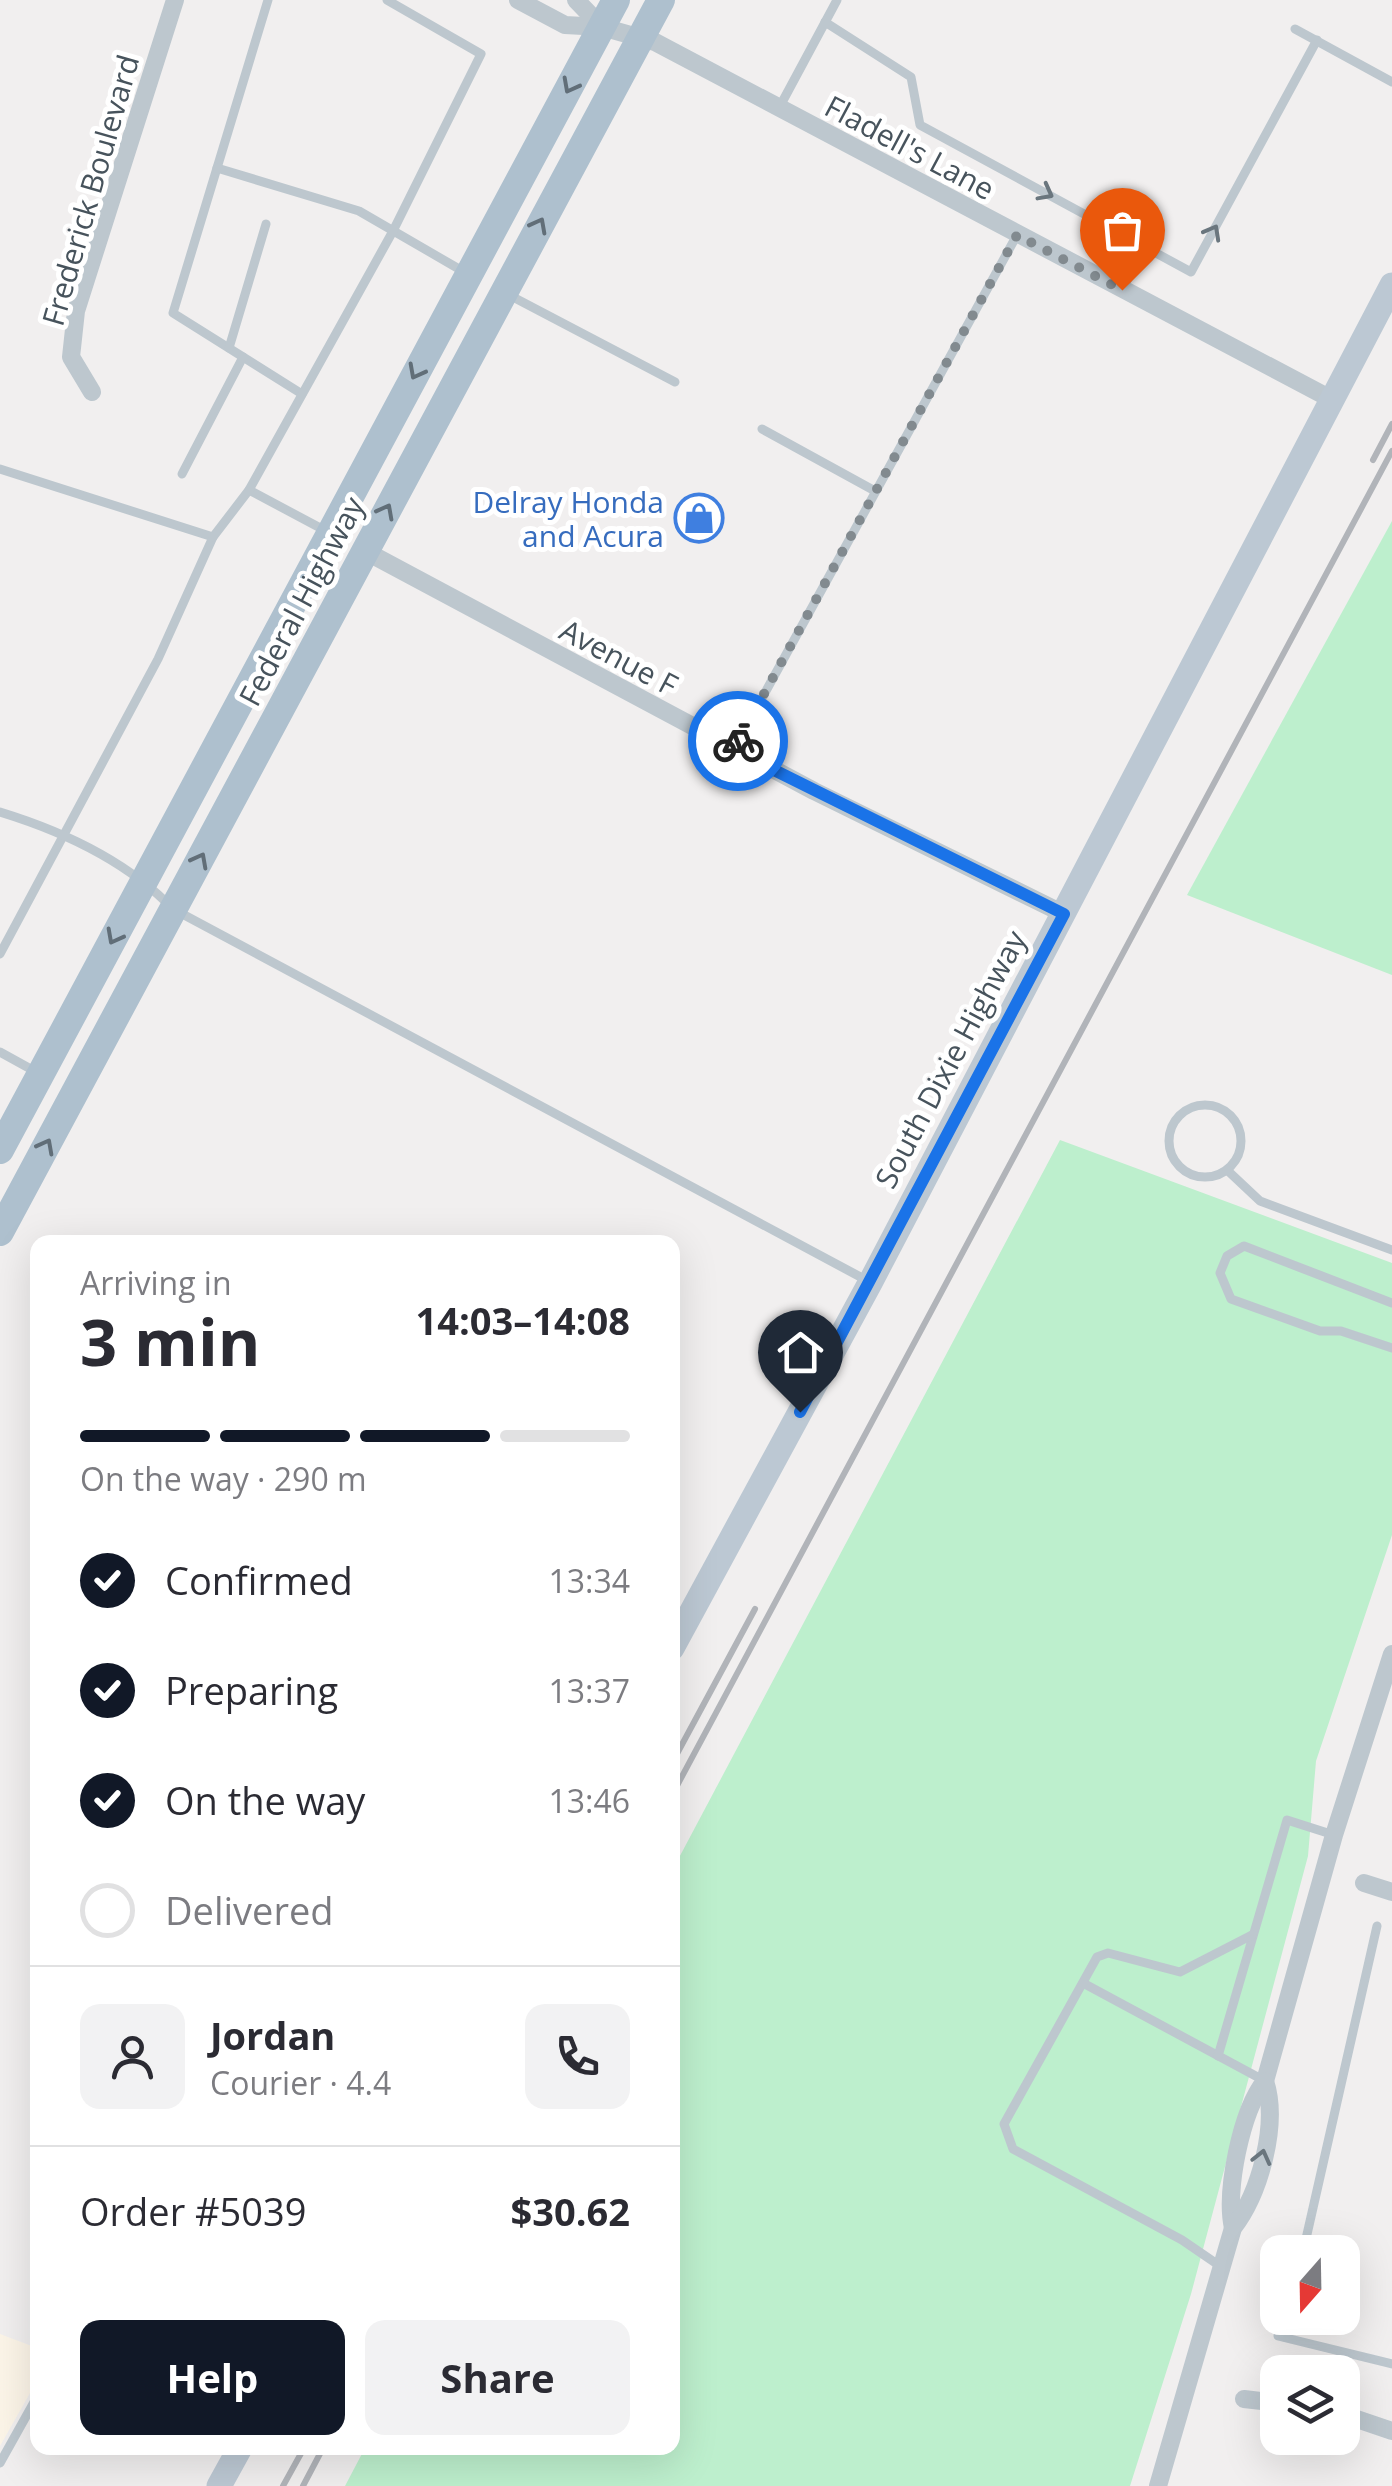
<!DOCTYPE html>
<meta charset="utf-8">
<style>
:root{--surface:#fff;--page:#f2f2f3;--text:#2b2b33;--muted:#7c7c81;--line:#e1e1e2;--accent:#111827}
body{margin:0;font-family:"Open Sans",sans-serif;background:var(--page);color:var(--text);height:100vh;display:flex;flex-direction:column;font-size:38px;white-space:nowrap}
*{box-sizing:border-box;margin:0}
p{font-size:32px;color:var(--muted)}
.icon{flex:none;width:55px;height:55px;fill:none;stroke:currentColor;stroke-width:2;stroke-linecap:round;stroke-linejoin:round}
.map{position:relative;flex:1;overflow:hidden}
.side{position:absolute;left:30px;top:1235px;width:650px;height:1220px;display:flex;flex-direction:column;background:var(--surface);border-radius:20px;box-shadow:0 10px 40px #0002}
.side>*{flex:none}
.needle{width:65px;rotate:200deg}
.buttons{position:absolute;left:1260px;top:2235px;display:grid;gap:20px}
.buttons a{display:grid;place-items:center;width:100px;height:100px;border-radius:20px;background:var(--surface);box-shadow:0 10px 40px #0002;font-size:50px}
.pin{position:absolute;display:grid;place-items:center;width:85px;height:85px;color:#fff;margin:-102px -42px;border-radius:50% 50% 50% 0;rotate:-45deg;box-shadow:0 0 10px #0007}
.pin .icon{rotate:45deg}
.courier{position:absolute;display:grid;place-items:center;width:100px;height:100px;margin:-50px;border:8px solid #1a73e8;border-radius:50%;background:#fff;color:#222;box-shadow:0 2px 12px #0007}
.overview em{font-style:normal;font-weight:700}
.overview div{display:flex;flex-direction:column-reverse}
.overview{display:flex;align-items:center;justify-content:space-between;height:170px;padding:0 50px}
h1{font-size:65px;font-weight:700;line-height:75px}
.bar{display:grid;grid-template-columns:repeat(4,1fr);gap:15px 10px;align-content:center;height:120px;padding:0 50px}
.bar i{height:12px;border-radius:8px;background:var(--line)}
.bar .selected{background:var(--accent)}
.bar p{grid-column:span 4}
.line{display:flex;align-items:center;gap:25px;padding:0 50px;border-top:2px solid var(--line)}
.line div{flex:1}
.round{display:grid;place-items:center;flex:none;width:105px;height:105px;border-radius:20px;background:var(--page)}
ol{padding:0 50px;list-style:none}
li{display:flex;align-items:center;gap:30px;height:110px}
li p{margin-inline-start:auto}
li .icon{padding:10px;border-radius:50%;background:var(--accent);color:#fff;stroke-width:4}
li:last-child{color:var(--muted)}
li i{width:55px;height:55px;border:5px solid var(--line);border-radius:50%}
.button{display:flex;gap:20px;margin-top:auto;padding:20px 50px}
.button a{flex:1;height:115px;border-radius:20px;background:var(--accent);color:#fff;font-size:40px;font-weight:700;line-height:115px;text-align:center}
.button a+a{background:var(--page);color:var(--text)}
.map>svg:first-child{display:block}
</style>
<div class="map">
<svg width="1392" height="2486" viewBox="0 0 1392 2486">
<rect width="100%" height="100%" fill="#f1efef"/>
<polygon fill="#fcf5e8" points="0,2334 37,2348 38,2379 0,2446"/>
<g fill="#bdefcd">
<polygon points="1392,521 1392,975 1187,895"/>
<polygon points="1060,1140 1392,1263 1392,1535 1316,1761 1308,1856 1191,2294 1130,2486 345,2486 365,2448 672,2448 673,1869"/>
</g>
<g fill="none" stroke-linecap="round" stroke-linejoin="round">
<g stroke="#bdc7ce" stroke-width="9">
<polyline points="268,0 173,313 302,394"/>
<polyline points="825,22 911,77 920,125 1191,272 1317,40"/>
<polyline points="1295,29 1392,82"/>
<polyline points="779,108 837,0"/>
<polyline points="217,168 359,211 466,273"/>
<polyline points="1122,290 1151,235"/>
<polyline points="509,295 675,382"/>
<polyline points="229,348 266,224"/>
<polyline points="762,429 875,491"/>
<polyline points="0,469 213,537 158,659 0,954"/>
<polyline points="182,474 243,357"/>
<polyline points="249,490 326,531"/>
<polyline points="213,537 249,490 393,231 481,54 387,0"/>
<polyline points="734,749 1017,235"/>
<path d="M0 812C62 831 128 862 173 909L868 1281"/>
<polyline points="0,1052 38,1073"/>
<circle cx="1205" cy="1141" r="36"/>
<polyline points="1227,1170 1260,1201 1392,1250"/>
<polyline points="1392,1303 1244,1246 1227,1256 1220,1273 1231,1299 1320,1331 1341,1331 1392,1348"/>
<polyline points="1083,1983 1265,2081"/>
<polyline points="1218,2056 1287,1820 1334,1835"/>
<polyline points="1303,2252 1377,1926"/>
<polyline points="1220,2266 1182,2240 1013,2149 1004,2124 1097,1957 1108,1953 1180,1972 1252,1935"/>
<polyline points="1283,2318 1278,2336 1392,2364"/>
<polyline points="0,2463 38,2395"/>
</g>
<g stroke="#bdc7ce" stroke-width="18">
<polyline points="518,0 565,25 602,27 655,42 1331,399"/>
<polyline points="576,0 602,27"/>
<polyline points="92,392 71,357 76,311 175,0"/>
<polyline points="365,551 814,791 1064,914"/>
<polyline points="1364,1883 1392,1892"/>
<path d="M1233 2228C1225 2192 1241 2111 1265 2081L1334 1835 1392 1654"/>
<polyline points="1244,2399 1278,2403"/>
<polyline points="1342,2414 1392,2431"/>
<path d="M1158 2486 1233 2228C1260 2193 1279 2124 1265 2081"/>
</g>
<g stroke="#bcc8d3" stroke-width="25">
<polyline points="672,1648 870,1283 1392,285"/>
<polyline points="219,2486 240,2448"/>
</g>
<g stroke="#aec0ce" stroke-width="28">
<polyline points="0,1150 616,0"/>
<polyline points="0,1232 661,0"/>
</g>
<g stroke="#b1b4b9" stroke-width="6">
<polyline points="1373,460 1392,424"/>
<polyline points="672,1763 755,1609"/>
<polyline points="672,1795 1392,451"/>
<polyline points="283,2486 304,2448"/>
<polyline points="303,2486 323,2448"/>
</g>
</g>
<defs><path id="oneway-chevron" d="M-2-3.5L2.5 0L-2 3.5" fill="none" stroke-width="1.6" stroke-linecap="round" stroke-linejoin="round" transform="scale(2.5)"/></defs>
<g stroke="#616e78">
<use href="#oneway-chevron" transform="translate(570 86) rotate(118)"/>
<use href="#oneway-chevron" transform="translate(539 225) rotate(-62)"/>
<use href="#oneway-chevron" transform="translate(416 372) rotate(118)"/>
<use href="#oneway-chevron" transform="translate(386 511) rotate(-62)"/>
<use href="#oneway-chevron" transform="translate(200 860) rotate(-62)"/>
<use href="#oneway-chevron" transform="translate(114 937) rotate(118)"/>
<use href="#oneway-chevron" transform="translate(46 1146) rotate(-62)"/>
</g>
<g stroke="#6a767e">
<use href="#oneway-chevron" transform="translate(1046 193) rotate(28)"/>
<use href="#oneway-chevron" transform="translate(1213 232) rotate(-61)"/>
<use href="#oneway-chevron" transform="translate(1262 2157) rotate(-76)"/>
</g>
<g fill="none" stroke-linecap="round" stroke-linejoin="round">
<polyline stroke="#828a8f" stroke-width="10" stroke-dasharray="0 18" points="738,741 1017,235 1122,290"/>
<polyline stroke="#1a73e8" stroke-width="12" points="738,741 734,749 760,763 1064,914 800,1412"/>
</g>
<defs>
<g id="shop-ring" transform="scale(2.5)"><circle r="9.5" fill="#fff" stroke="#3f7fe0" stroke-width="1.5"/><path d="M-5-2.5h2.3a2.7 3.5 0 0 1 5.4 0H5L5.5 6h-11ZM-1.5-2.5h3a1.5 2.3 0 0 0-3 0Z" fill="#3f7fe0"/></g>
</defs>
<g fill-rule="evenodd">
<use href="#shop-ring" x="699" y="518"/>
</g>
<g text-anchor="middle" dominant-baseline="central" stroke-width="10" stroke-linejoin="round" paint-order="stroke">
<g font-size="30" fill="#47535c" stroke="#fff">
<text transform="translate(910 147) rotate(28)">Fladell's Lane</text>
<text transform="translate(90 190) rotate(-74)">Frederick Boulevard</text>
<text transform="translate(301 601) rotate(-62)">Federal Highway</text>
<text transform="translate(619 657) rotate(28)">Avenue F</text>
<text transform="translate(950 1059) rotate(-62)">South Dixie Highway</text>
</g>
<g font-size="30" fill="#366cbe" stroke="#fff" text-anchor="end">
<text x="664" y="501">Delray Honda<tspan x="664" dy="34">and Acura</tspan></text>
</g>
</g>
</svg>
<div class="buttons">
<a><svg class="needle" viewBox="-14 -14 28 28"><path d="M0-13l5 13h-10z" fill="#e53935"/><path d="M0 13l5-13h-10z" fill="#7c7c81"/></svg></a>
<a><svg class="icon" aria-label="layers" viewBox="0 0 24 24"><path d="M12 4l9 5-9 5-9-5zM3 14l9 5 9-5"/></svg></a>
</div>
<div class="pin" style="left:1122px;top:290px;background:#ea580c"><svg class="icon" aria-label="bag" viewBox="0 0 24 24"><path d="M5 8h14l-1 12H6zM9 8a3 3 0 0 1 6 0"/></svg></div>
<div class="pin" style="left:800px;top:1412px;background:#1f2937"><svg class="icon" aria-label="home" viewBox="0 0 24 24"><path d="M3 11l9-7 9 7M6 9v11h12V9"/></svg></div>
<div class="courier" style="left:738px;top:741px"><svg class="icon" aria-label="bike" viewBox="0 0 24 24"><circle cx="6" cy="16" r="4"/><circle cx="18" cy="16" r="4"/><path d="M6 16l4-8h5l3 8M10 8l3 8H6M13 5h3"/></svg></div>
<section class="side">
<div class="overview"><div><h1>3 min</h1><p>Arriving in</p></div><em>14:03–14:08</em></div>
<div class="bar"><i class="selected"></i><i class="selected"></i><i class="selected"></i><i></i><p>On the way · 290 m</p></div>
<ol>
<li><svg class="icon" aria-label="check" viewBox="0 0 24 24"><path d="M5 12l5 5 9-10"/></svg>Confirmed<p>13:34</p></li>
<li><svg class="icon" aria-label="check" viewBox="0 0 24 24"><path d="M5 12l5 5 9-10"/></svg>Preparing<p>13:37</p></li>
<li><svg class="icon" aria-label="check" viewBox="0 0 24 24"><path d="M5 12l5 5 9-10"/></svg>On the way<p>13:46</p></li>
<li><i></i>Delivered</li>
</ol>
<div class="line" style="height:180px"><a class="round"><svg class="icon" aria-label="person" viewBox="0 0 24 24"><circle cx="12" cy="8" r="4"/><path d="M4 21q1-7 8-7t8 7"/></svg></a><div><b>Jordan</b><p>Courier · 4.4</p></div><a class="round"><svg class="icon" aria-label="phone" viewBox="0 0 24 24"><path d="M5 4h4l2 5-3 2q2 4 5 5l2-3 5 2v4C11 20 4 13 5 4z"/></svg></a></div>
<div class="line" style="height:130px"><div>Order #5039</div><b>$30.62</b></div>
<div class="button"><a>Help</a><a>Share</a></div>
</section>
</div>
